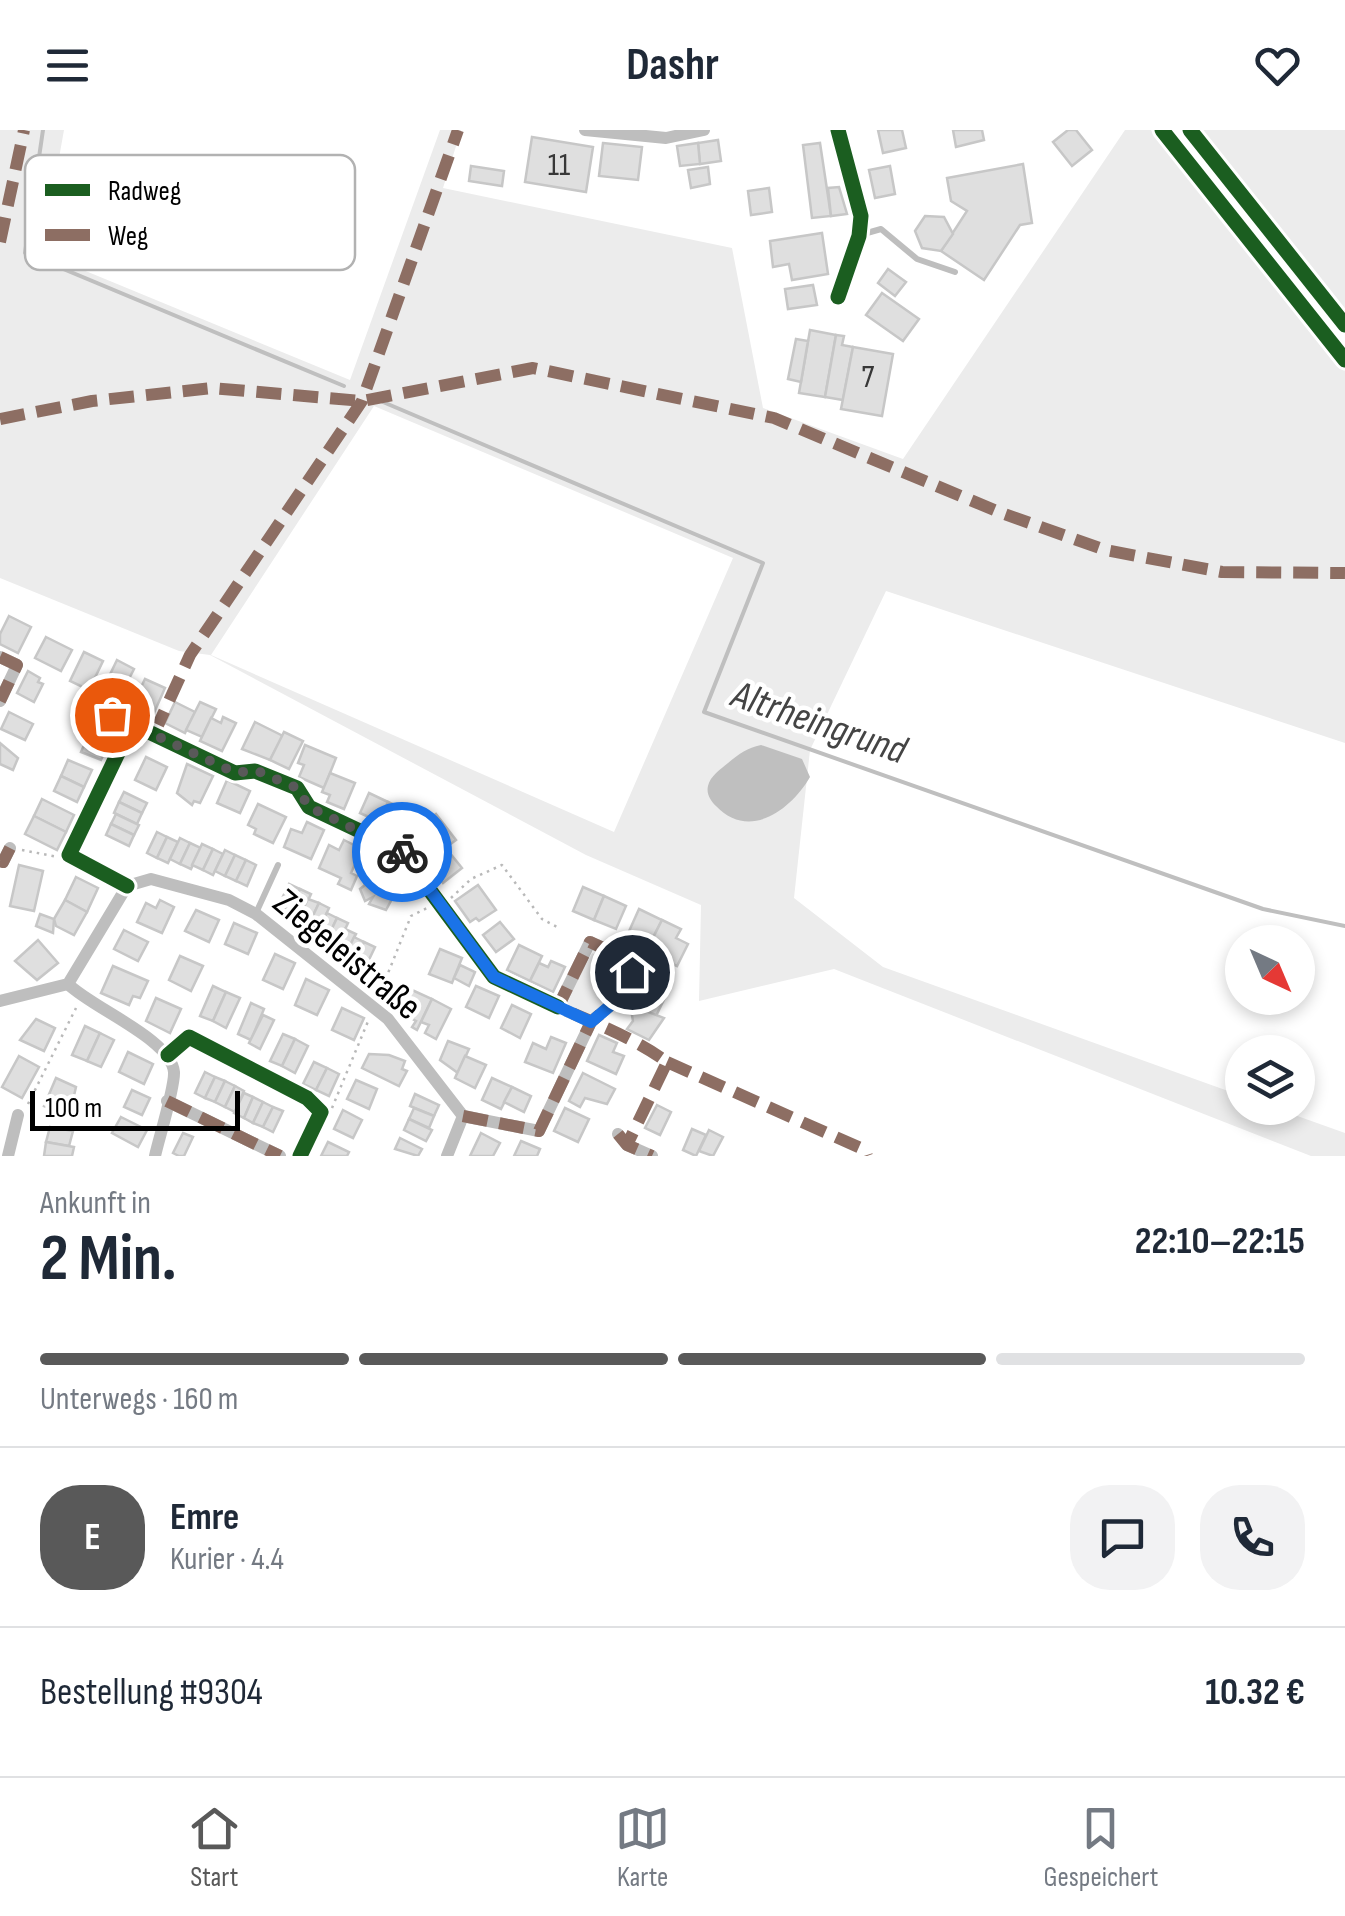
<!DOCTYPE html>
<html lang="de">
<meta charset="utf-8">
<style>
:root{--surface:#fff;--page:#f2f2f3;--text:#1f2937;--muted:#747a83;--line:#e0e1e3;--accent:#595959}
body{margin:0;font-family:"Sofia Sans Condensed",sans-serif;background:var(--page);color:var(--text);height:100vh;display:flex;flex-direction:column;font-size:38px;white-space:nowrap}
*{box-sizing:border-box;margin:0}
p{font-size:32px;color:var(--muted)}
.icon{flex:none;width:55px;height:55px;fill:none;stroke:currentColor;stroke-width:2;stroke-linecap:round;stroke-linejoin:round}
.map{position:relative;height:1026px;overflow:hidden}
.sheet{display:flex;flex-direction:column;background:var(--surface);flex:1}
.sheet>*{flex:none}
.needle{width:65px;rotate:136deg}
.fabs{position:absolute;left:1225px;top:795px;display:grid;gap:20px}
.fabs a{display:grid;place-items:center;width:90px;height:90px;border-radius:50%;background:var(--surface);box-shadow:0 5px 15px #0003;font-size:50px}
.scale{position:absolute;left:30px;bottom:25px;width:210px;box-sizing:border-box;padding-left:10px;border:5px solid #000;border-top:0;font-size:28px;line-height:35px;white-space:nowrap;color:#000;-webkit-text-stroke:8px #fff;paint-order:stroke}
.pin{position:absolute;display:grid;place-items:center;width:85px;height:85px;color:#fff;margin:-42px;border:5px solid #fff;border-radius:50%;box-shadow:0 2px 10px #0007}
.courier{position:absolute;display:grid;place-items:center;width:100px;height:100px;margin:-50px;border:8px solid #1a73e8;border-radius:50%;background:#fff;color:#222;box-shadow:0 2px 12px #0007}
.headline em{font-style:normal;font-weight:700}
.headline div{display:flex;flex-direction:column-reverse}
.headline{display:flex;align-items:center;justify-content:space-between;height:170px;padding:0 40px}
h1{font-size:65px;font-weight:700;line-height:75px}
.bar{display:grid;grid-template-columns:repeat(4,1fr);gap:15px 10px;align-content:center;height:120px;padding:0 40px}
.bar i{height:12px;border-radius:8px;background:var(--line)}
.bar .on{background:var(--accent)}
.bar p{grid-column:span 4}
.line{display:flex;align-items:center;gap:25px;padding:0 40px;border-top:2px solid var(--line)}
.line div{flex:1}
.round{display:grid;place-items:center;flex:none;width:105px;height:105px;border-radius:40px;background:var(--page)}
header{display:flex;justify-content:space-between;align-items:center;height:130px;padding:0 40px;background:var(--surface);font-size:45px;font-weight:700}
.tab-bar{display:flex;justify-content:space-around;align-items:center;height:140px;border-top:2px solid var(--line);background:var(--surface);font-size:28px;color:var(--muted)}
.tab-bar a{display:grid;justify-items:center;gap:5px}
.tab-bar .on{color:var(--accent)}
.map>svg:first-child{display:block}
</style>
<header><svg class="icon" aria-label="menu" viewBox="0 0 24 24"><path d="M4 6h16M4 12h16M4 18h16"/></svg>Dashr<svg class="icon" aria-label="heart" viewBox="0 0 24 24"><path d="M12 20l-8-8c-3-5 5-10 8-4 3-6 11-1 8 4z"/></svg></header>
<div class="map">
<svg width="1345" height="1026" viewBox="0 0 1345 1026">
<rect width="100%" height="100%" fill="#fff"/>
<g fill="#ececec" fill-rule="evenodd">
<path d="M0 0H64L42 123 350 250 440 0H461L443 58 732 118 763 278 903 329 1125 0H1151L1345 234V613L886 461 810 620 794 768 883 837 1242 966V978H1275L1345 1003V1026H1311L834 839 699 871 701 775 586 725 210 525 179 521 0 448ZM374 276 733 428 614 702 211 525Z"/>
<polygon points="1201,0 1345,0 1345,180"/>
<polygon points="592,823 623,842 609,874 589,890 563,876"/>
</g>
<path fill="#bfbfbf" d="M761 615 802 629 810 647C791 680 749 711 716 676 711 671 706 664 708 656 710 646 721 639 728 633 740 623 747 618 761 615Z"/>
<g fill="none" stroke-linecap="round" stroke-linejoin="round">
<g stroke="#bfbfbf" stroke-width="4">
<polyline points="43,0 25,123 344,256"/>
<polyline points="383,272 763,433 704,582 1263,779 1345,796"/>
</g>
</g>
<g fill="#dfdfdf" stroke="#c7c7c7" stroke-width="2.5">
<polygon points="878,0 902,0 906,18 883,23"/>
<polygon points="953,0 982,0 984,10 956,17"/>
<polygon points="1068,0 1076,0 1092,20 1072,36 1053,12"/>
<polygon points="532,7 593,17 586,62 525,52"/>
<polygon points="718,10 721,31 700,34 698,13"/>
<polygon points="603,13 642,17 638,50 599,46"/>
<polygon points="698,13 700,34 680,36 677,16"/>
<polygon points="820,13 831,86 812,88 803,15"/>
<polygon points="1023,34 1032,93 1020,95 984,150 941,121 967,81 951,71 947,48"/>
<polygon points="471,36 504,41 502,56 469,51"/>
<polygon points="890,36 895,64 875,68 869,40"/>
<polygon points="708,37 710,54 691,58 688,40"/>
<polygon points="839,57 847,84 831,86 828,58"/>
<polygon points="769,58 772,82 751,85 748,61"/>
<polygon points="925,86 944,87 953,104 941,121 922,118 915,101"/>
<polygon points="822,103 828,144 792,150 789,134 773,137 770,111"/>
<polygon points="888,139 906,152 895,166 878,153"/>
<polygon points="813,155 817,175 788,179 785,159"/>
<polygon points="882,163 919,189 903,211 866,185"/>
<polygon points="810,200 836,205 825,267 799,263"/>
<polygon points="836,205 844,206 842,215 853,217 843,270 825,267"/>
<polygon points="796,209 808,211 801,252 788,249"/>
<polygon points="853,217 893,224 882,286 841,279"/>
<polygon points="9,486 31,497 18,523 0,514 0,504"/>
<polygon points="46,507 72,520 61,541 35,528"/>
<polygon points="84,522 103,531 89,560 70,551"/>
<polygon points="117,530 134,539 118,570 102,561"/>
<polygon points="28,541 40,548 38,552 43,554 34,572 17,563"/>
<polygon points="145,549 165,558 153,585 132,576"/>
<polygon points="175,572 195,582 185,603 165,593"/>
<polygon points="200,572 216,579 202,607 186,600"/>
<polygon points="9,582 33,594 25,610 1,599"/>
<polygon points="223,587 236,593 222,621 200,611 211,588 221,593"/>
<polygon points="96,589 116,598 108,615 88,606"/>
<polygon points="255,592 283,606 270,630 242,619"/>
<polygon points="284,602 303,611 289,639 270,630"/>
<polygon points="88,606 108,615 101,630 81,622"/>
<polygon points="0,613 18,628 13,640 0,634"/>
<polygon points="305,615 336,628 324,658 299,647 304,635 298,633"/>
<polygon points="146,627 167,637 156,660 135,650"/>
<polygon points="68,630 92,640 84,657 61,646"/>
<polygon points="187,634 213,646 200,673 194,671 192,675 177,663"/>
<polygon points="330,643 355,653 344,679 327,672 330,665 322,662"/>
<polygon points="61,646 84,657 77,672 54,661"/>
<polygon points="227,650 250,661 240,683 217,673"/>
<polygon points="124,662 147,673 142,683 119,672"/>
<polygon points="369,663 388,672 380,692 360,683"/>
<polygon points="42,669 74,685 66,702 34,686"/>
<polygon points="119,672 142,683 137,694 114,683"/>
<polygon points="388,672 406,680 396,704 378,696"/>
<polygon points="258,674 286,687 273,713 254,704 256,699 248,695"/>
<polygon points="116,684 139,695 134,705 111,694"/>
<polygon points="436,684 456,710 426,732 412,713 419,696"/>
<polygon points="34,686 66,702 57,720 25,704"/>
<polygon points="307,692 324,700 311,729 284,717 291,699 302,703"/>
<polygon points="111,694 134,705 129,716 106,705"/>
<polygon points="157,702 167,707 157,728 147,723"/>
<polygon points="167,707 178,712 168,733 157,728"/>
<polygon points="180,708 190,713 180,734 170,729"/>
<polygon points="344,710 362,719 351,743 357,746 351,760 338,754 341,748 319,738 329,715 339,720"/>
<polygon points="190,713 201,718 191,739 180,734"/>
<polygon points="202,714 213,719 203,740 192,735"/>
<polygon points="445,717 462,738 443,753 426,732"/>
<polygon points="213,719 223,724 213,745 203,740"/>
<polygon points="225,720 235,725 225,746 215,741"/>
<polygon points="235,725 246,730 236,751 225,746"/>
<polygon points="246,730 256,735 247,756 236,751"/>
<polygon points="19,735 43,741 34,781 10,776"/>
<polygon points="380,741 395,748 392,755 399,756 386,780 369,774 373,767 365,771 360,759 365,755 363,749"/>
<polygon points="76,747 98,758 87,782 65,770"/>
<polygon points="289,754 300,759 290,780 279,775"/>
<polygon points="478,755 496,780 479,791 476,788 470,792 455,771"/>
<polygon points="583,757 604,766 594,790 573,781"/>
<polygon points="300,759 311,764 301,785 290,780"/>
<polygon points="604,766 626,776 616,799 594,790"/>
<polygon points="308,769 319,773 309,794 298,789"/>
<polygon points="65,770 87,782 74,805 56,796 54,789"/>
<polygon points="160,770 174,777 162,803 137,792 146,773 156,778"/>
<polygon points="319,773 329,778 319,799 309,794"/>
<polygon points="639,779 662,790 648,817 626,808"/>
<polygon points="196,780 219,790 209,812 185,801"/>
<polygon points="327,783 337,788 327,809 317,804"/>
<polygon points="40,784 54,789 53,803 36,796"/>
<polygon points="337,788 348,793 338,814 327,809"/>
<polygon points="662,790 681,799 676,808 688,814 677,836 646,822"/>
<polygon points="500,792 514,809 496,822 483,805"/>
<polygon points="234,793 257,803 248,824 225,814"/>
<polygon points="345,799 356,804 346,823 335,820"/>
<polygon points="124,800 148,812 138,831 114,819"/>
<polygon points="354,807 364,812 354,833 345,827"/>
<polygon points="38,810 58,833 37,850 15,831"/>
<polygon points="364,812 375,817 365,838 355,832"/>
<polygon points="519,815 542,826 530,851 507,840"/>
<polygon points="440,819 462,828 452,853 429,844"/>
<polygon points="275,824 295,833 283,859 263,850"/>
<polygon points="180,826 203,836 191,861 169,850"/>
<polygon points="551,831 565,837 553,862 530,851 539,833 548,837"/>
<polygon points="460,835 475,842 469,856 454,848"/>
<polygon points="113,836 148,851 140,868 133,866 129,875 101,863"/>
<polygon points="647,848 669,859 656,886 634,876"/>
<polygon points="306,849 329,860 317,885 295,875"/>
<polygon points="213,856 226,862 213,891 200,886"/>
<polygon points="476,856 499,866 489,888 466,877"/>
<polygon points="412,860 432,869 417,900 412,897 416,891 401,883"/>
<polygon points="226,862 240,868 226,898 213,891"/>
<polygon points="156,868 181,879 170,903 146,891"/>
<polygon points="432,869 451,879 436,909 425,903 429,895 421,892"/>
<polygon points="251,873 264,879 251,910 238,904"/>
<polygon points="512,875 531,884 520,908 501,898"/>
<polygon points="342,878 364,888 354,910 332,900"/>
<polygon points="638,878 664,888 649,910 627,899 633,891 631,880"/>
<polygon points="263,885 274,890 260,919 249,913"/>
<polygon points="36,889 55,898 44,921 20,910"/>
<polygon points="85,896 100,903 87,931 72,925"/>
<polygon points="100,903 114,910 101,937 87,931"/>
<polygon points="283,904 295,909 282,936 270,931"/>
<polygon points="599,905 617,913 613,922 624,926 616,944 587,931"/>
<polygon points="551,907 566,913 553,943 525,932 533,913 546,919"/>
<polygon points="295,909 308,916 295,943 282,936"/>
<polygon points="448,911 469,919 458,943 440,930"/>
<polygon points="128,922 153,934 144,954 119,942"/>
<polygon points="369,924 389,925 405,931 402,939 407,941 399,956 362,938"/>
<polygon points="19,926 39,937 22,968 2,957"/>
<polygon points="465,926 486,935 475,958 455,948"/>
<polygon points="314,932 327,938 316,960 303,954"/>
<polygon points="327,938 339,944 329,966 316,960"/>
<polygon points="205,942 215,947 205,968 195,963"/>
<polygon points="583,943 615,959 607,974 585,968 580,977 569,971"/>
<polygon points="215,947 225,951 215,972 205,968"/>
<polygon points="56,948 76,957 69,987 44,976"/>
<polygon points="492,948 512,957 501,979 482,970"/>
<polygon points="356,950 377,959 369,979 347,969"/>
<polygon points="225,951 235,956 225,977 215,972"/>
<polygon points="235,956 244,961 235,982 225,977"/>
<polygon points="512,957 531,966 524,982 504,972"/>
<polygon points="132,960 150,968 142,985 124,977"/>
<polygon points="244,963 253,967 244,988 234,983"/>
<polygon points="415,964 439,975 434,986 410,976"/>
<polygon points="253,967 263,972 253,993 244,988"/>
<polygon points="263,972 273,977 263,997 253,993"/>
<polygon points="657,975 671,982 660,1005 645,998"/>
<polygon points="273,977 283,981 273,1002 263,997"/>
<polygon points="414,978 434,986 429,998 409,989"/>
<polygon points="565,978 589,989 578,1012 554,1001"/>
<polygon points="343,980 362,990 353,1008 334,999"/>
<polygon points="121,987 147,1000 138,1017 112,1003"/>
<polygon points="409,989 432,1000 426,1011 404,1000"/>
<polygon points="50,997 73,1001 69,1016 46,1012"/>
<polygon points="692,999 706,1005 696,1026 683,1020"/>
<polygon points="709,1000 723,1007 713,1026 699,1021"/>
<polygon points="183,1003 193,1007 184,1026 179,1026 173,1023"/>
<polygon points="481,1003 500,1013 493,1026 470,1026"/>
<polygon points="400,1008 422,1019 418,1026 395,1019"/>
<polygon points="521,1011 540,1019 537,1026 514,1026"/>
<polygon points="46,1012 74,1017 72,1026 44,1026"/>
<polygon points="328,1012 349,1022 347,1026 321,1026"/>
</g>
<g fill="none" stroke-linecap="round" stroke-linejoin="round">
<g stroke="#b9b9b9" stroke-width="2.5" stroke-dasharray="2.5 5" stroke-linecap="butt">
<polyline points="22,720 58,727"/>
<polyline points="451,768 471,749 502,735 542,789 559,798"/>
<polyline points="380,863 411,786 427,778"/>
<polyline points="28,974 76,878"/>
<polyline points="332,978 369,889"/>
</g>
<g stroke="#bebebe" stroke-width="6">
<polyline points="860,105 881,99 917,129 955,142"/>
<polyline points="256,783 278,735"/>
</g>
<g stroke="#bebebe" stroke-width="12">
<polyline points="585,0 666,8 704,0"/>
<polyline points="838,167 859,106 861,86 838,0"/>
<polyline points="0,527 17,535 0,571"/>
<polyline points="91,575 132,594"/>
<polyline points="0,731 3,732 10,718"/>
<polyline points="127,756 69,725 132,594 235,643 255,641 297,658 309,677 400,720 494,847 558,877"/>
<path d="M68 854C92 878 171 909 174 942 175 957 159 1008 155 1026"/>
<polyline points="0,871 68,854 127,756 151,749 229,770 256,784 388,889 463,986 447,1026"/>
<polyline points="168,925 189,907 307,968 321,982 300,1026"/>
<polyline points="167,971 280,1026"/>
<polyline points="463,986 539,1001 591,892 618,869 632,842 627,829 590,812 558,877 591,892"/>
<polyline points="618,1004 627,1015 652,1026"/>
<polyline points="8,1026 18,985"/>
</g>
<polyline stroke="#b8b8b8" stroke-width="18" points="1162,0 1345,230"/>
<g stroke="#8d6e63" stroke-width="12" stroke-dasharray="25 12" stroke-linecap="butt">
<polyline points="0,112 24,0"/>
<polyline points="0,289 92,271 212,258 362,271 533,238 774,288 999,382 1105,420 1222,442 1345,443"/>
<polyline points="0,527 17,535 0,571"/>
<polyline points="91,575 132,594"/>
<polyline points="154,604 190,525 362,271 458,0"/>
<polyline points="0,731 3,732 10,718"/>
<polyline points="667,932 865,1020 867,1026"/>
<polyline points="167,971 280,1026"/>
<path d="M463 986 539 1001 591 892 618 869 632 842 627 829 590 812 558 877C595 893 634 908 667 932L627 1015"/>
<polyline points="618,1004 627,1015 652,1026"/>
</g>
<g stroke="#fff" stroke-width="21">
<g id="cycleway">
<polyline points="1162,0 1345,230"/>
<polyline points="1190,0 1345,195"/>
<polyline points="838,167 859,106 861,86 838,0"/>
<polyline points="127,756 69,725 132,594 235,643 255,641 297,658 309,677 400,720 494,847 558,877"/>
<polyline points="168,925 189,907 307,968 321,982 300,1026"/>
</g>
</g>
<use href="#cycleway" stroke="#1b5e20" stroke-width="15"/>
</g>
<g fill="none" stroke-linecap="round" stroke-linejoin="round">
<polyline stroke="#595959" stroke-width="10" stroke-dasharray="0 18" points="112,585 236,643 255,640 297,658 309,677 402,722"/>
<polyline stroke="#1a73e8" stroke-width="12" points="402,722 494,847 591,892 618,869 632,842"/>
</g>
<g text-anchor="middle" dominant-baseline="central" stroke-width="9" stroke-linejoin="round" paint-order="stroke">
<g font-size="32" fill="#383838">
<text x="559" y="35">11</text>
<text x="868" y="247">7</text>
</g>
<g font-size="38" fill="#000" stroke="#fff">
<text transform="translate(347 825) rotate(40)">Ziegeleistraße</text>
</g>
<g font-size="40" font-style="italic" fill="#444" stroke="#fff">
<text transform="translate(819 593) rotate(19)">Altrheingrund</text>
</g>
</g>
<rect x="25" y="25" width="330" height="115" rx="15" fill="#fff" stroke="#b2b2b2" stroke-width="2.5"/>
<rect x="45" y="54" width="45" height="12" fill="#1b5e20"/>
<rect x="45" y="99" width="45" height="12" fill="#8d6e63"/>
<g font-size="28" fill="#000">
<text x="108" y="70">Radweg</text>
<text x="108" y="115">Weg</text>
</g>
</svg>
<div class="fabs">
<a><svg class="needle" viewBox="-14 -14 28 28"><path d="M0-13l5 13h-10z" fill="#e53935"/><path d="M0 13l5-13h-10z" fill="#747a83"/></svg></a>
<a><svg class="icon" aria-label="layers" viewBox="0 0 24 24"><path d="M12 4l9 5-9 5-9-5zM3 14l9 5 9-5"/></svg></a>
</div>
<div class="scale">100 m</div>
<div class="pin" style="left:112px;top:585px;background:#ea580c"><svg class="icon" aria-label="bag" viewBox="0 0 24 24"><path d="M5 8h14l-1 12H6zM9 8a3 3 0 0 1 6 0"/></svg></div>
<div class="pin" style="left:632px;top:842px;background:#1f2937"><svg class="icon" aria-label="home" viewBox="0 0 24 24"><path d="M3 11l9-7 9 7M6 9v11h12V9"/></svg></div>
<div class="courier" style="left:402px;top:722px"><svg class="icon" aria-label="bike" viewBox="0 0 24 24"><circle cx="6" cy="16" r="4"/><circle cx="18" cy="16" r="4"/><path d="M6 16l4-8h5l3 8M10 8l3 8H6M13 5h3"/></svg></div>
</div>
<section class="sheet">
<div class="headline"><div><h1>2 Min.</h1><p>Ankunft in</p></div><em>22:10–22:15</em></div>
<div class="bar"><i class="on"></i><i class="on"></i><i class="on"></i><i></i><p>Unterwegs · 160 m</p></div>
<div class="line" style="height:180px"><b class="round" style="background:var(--accent);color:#fff">E</b><div><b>Emre</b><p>Kurier · 4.4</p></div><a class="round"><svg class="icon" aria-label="chat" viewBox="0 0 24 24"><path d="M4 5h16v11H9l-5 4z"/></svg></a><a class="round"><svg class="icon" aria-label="phone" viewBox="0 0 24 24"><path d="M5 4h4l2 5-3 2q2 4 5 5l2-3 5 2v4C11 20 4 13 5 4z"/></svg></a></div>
<div class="line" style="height:130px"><div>Bestellung #9304</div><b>10.32 €</b></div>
</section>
<nav class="tab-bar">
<a class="on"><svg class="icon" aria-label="home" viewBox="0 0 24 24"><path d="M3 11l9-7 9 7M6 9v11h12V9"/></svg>Start</a>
<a><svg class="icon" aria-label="map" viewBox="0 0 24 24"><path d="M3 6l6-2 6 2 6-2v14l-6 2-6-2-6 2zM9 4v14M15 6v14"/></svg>Karte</a>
<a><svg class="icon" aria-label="saved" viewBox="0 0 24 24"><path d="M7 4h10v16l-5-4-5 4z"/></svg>Gespeichert</a>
</nav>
